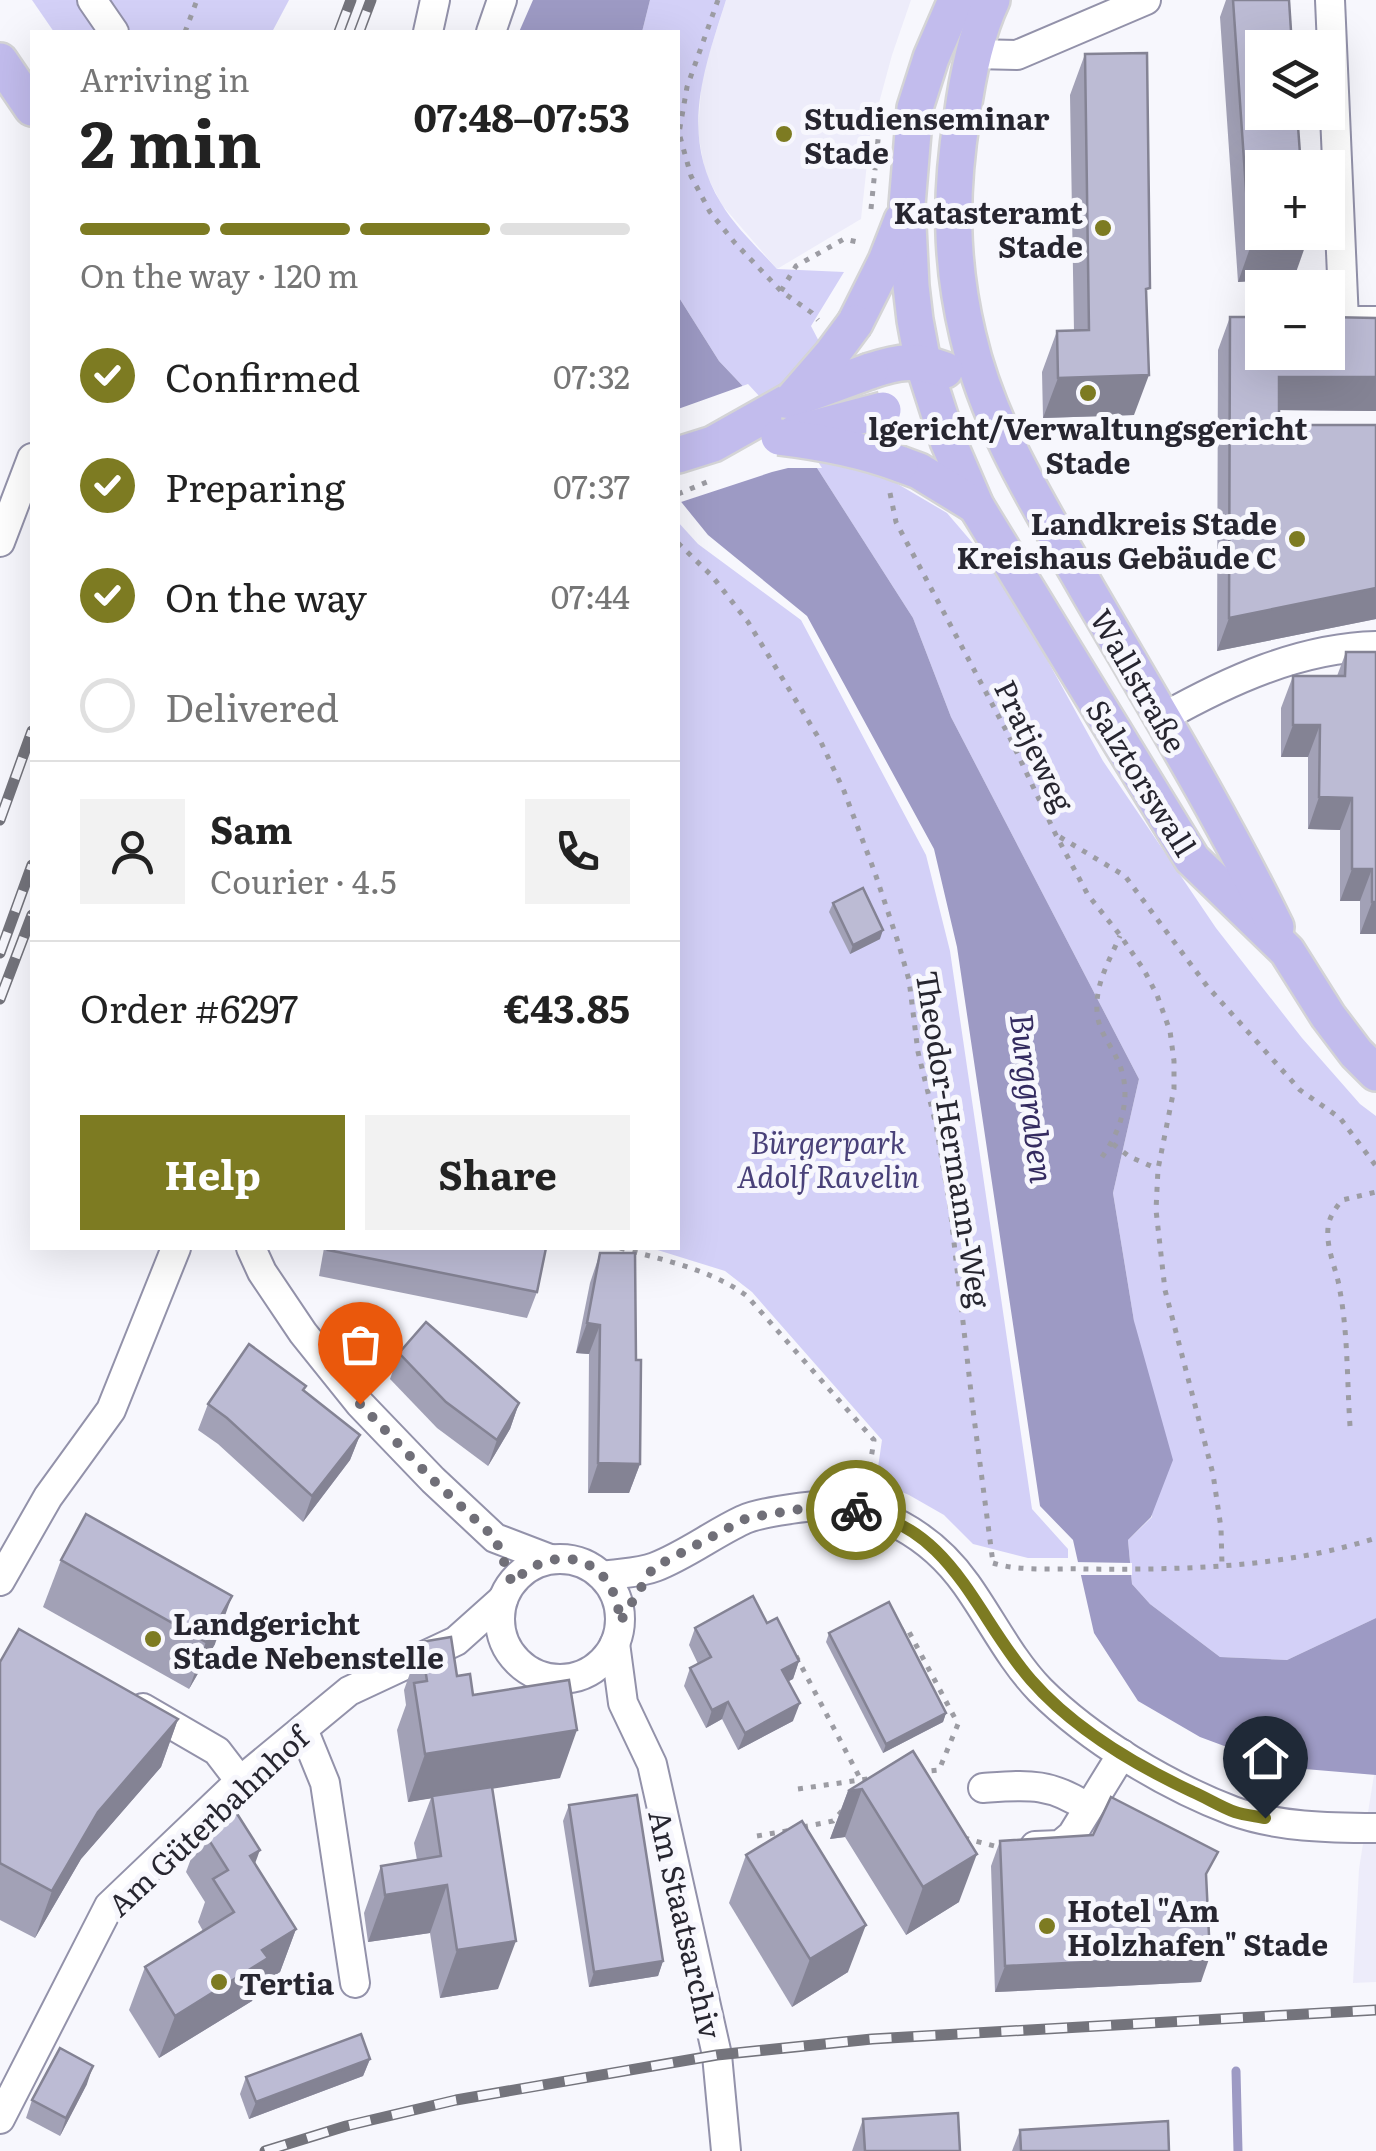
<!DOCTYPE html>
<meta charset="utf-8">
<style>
:root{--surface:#fff;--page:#f2f2f2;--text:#222;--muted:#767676;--line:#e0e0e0;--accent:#7d7b22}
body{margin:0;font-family:Literata,serif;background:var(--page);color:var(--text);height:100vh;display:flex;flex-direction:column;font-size:38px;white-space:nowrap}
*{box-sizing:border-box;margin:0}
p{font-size:32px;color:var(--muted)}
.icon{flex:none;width:55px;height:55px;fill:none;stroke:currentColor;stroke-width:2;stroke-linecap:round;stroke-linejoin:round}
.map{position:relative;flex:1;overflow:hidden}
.details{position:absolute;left:30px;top:30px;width:650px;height:1220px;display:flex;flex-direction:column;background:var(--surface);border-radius:0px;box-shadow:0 10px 40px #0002}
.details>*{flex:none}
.fabs{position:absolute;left:1245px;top:30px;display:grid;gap:20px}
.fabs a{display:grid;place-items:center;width:100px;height:100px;border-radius:0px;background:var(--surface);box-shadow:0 10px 40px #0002;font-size:50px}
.pin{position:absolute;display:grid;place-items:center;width:85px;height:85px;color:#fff;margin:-102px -42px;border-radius:50% 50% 50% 0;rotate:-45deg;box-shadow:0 0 10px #0007}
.pin .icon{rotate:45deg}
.courier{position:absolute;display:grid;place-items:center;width:100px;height:100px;margin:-50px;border:8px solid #7d7b22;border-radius:50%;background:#fff;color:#222;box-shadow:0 2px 12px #0007}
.head em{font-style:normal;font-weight:700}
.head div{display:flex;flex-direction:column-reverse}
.head{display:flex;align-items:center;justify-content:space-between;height:170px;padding:0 50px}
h1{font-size:65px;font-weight:700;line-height:75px}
.bar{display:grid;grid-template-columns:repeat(4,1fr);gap:15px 10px;align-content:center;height:120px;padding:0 50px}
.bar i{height:12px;border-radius:8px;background:var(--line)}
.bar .active{background:var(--accent)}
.bar p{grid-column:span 4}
.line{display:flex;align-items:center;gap:25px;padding:0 50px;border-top:2px solid var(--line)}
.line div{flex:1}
.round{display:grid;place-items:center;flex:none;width:105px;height:105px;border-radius:0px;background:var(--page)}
ol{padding:0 50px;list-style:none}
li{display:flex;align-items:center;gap:30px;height:110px}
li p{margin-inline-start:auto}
li .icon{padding:10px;border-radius:50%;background:var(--accent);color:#fff;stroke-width:4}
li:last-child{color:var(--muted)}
li i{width:55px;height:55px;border:5px solid var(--line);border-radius:50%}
.button{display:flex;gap:20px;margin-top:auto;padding:20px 50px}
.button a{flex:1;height:115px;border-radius:0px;background:var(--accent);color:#fff;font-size:40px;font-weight:700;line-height:115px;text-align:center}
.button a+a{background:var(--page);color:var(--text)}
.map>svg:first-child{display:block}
</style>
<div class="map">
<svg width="1376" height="2151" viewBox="0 0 1376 2151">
<rect width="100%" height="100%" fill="#f7f7fd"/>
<g fill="#edecfa">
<polygon points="726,0 911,0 892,55 870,136 861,219 777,269 722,205 705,172 698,132 702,76"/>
<polygon points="1374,1775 1376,1775 1376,1982 1353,1983 1359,1869"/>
</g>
<g fill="#d3d0f7">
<polygon points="32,0 289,0 272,32 54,32"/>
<path d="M650 0H726C704 70 679 134 721 203 735 227 758 248 777 269L844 272 811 326 891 480 947 513 1001 576 1103 761 1216 928 1302 1038 1360 1104 1376 1116V1618L1287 1660 1220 1657 1150 1604 1132 1584 1128 1540 1152 1517 1134 1321 1113 1193 1139 1079 951 717 913 618 810 457 719 361 678 296V32H642Z"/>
<polygon points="678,522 698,544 801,620 926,855 950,951 1032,1509 1068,1549 1068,1558 1028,1558 973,1544 944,1515 909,1495 876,1481 882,1440 752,1292 725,1271 651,1248 678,1248"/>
</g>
<g fill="#9d9ac4">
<polygon points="533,0 650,0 642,32 519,32"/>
<polygon points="678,296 719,361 810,457 913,618 951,717 1139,1079 1113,1193 1134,1321 1173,1460 1151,1517 1128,1540 1132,1584 1150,1604 1220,1657 1287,1660 1376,1618 1376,1775 1281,1767 1200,1737 1138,1701 1094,1633 1073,1540 1040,1506 957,947 934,849 807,616 708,535 678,498"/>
</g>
<g fill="#f7f7fd">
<polygon points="748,384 813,454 822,468 788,468 772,472 678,503 678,409"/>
<polygon points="1073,1562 1132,1563 1132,1575 1076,1575"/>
</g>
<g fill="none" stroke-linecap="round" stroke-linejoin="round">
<polyline stroke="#9d9ac4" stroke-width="9" points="1236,2071 1238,2151"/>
<g stroke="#9392aa" stroke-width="32">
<g id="minor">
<polyline points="92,0 114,32"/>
<polyline points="1330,0 1344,321 1376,321"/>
<polyline points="428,32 435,0"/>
<polyline points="491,32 502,0"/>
<polyline points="974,54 1017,55 1146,0"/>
<polyline points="0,542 32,458"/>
<path d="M1162 718C1228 681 1299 648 1376 646"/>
<polyline points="251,1248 262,1272 303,1333 360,1404 433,1480 495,1538 550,1559"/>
<circle cx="560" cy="1619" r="60"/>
<path d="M603 1576C619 1573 640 1573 655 1567 686 1555 713 1534 743 1520 757 1513 801 1507 817 1506 877 1503 932 1536 966 1584 991 1619 1010 1659 1040 1690 1090 1740 1167 1786 1233 1811 1277 1827 1329 1828 1376 1828"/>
<polyline points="0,1581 48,1497 111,1410 176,1248"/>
<polyline points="615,1643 623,1703 652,1764 717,2055 726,2151"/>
<polyline points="143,1708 217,1751 240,1781"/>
<polyline points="303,1729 325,1783 355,1983"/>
<path d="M983 1788C1027 1785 1050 1782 1088 1808"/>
<polyline points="1035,1846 1060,1845 1072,1835 1122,1754"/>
<polyline points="0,2119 109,1906 240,1781 349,1691 456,1641 503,1599"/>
</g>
</g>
<g stroke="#d4d4d6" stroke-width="40">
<g id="major">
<polyline points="956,0 931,58 915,108 907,205 911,286 915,320 923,363 948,441 976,506 1192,859 1287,951 1328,1016 1356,1053 1376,1073"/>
<path d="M992 0C975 36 967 79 962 117 950 193 950 261 968 336 989 428 1041 508 1087 589 1152 701 1219 811 1276 927"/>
<polyline points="0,61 32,108"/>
<polyline points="855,323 886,261 902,220"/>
<path d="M870 371C900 361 915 359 945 370"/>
<polyline points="678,455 713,444 793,399"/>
<polyline points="900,464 919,471 976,506"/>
</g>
</g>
<g stroke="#9c9ca3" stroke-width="5" stroke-dasharray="5 8" stroke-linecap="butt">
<polyline points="718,0 687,87 679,133 691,176 710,212 735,243 781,291 812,313 818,320"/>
<polyline points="185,32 197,0"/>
<polyline points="871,209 879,130"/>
<polyline points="781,291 796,266 844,239 862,243"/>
<polyline points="890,493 896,522 1009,736 1056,835 1088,895 1120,935 1144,970 1157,995 1170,1031 1174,1061 1174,1089 1158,1169 1156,1210 1165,1290 1213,1474 1221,1528 1222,1565"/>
<polyline points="678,494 707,482"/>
<polyline points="678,543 712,576 748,622 820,740 844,791 875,873 898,942 909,980 918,1052 936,1125 950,1207 973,1410 993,1563"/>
<polyline points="1060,837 1125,876 1207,986 1300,1090 1340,1118 1376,1166"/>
<polyline points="1113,1144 1130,1157 1158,1169"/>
<path d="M1102 1157C1122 1129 1133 1094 1118 1061 1110 1043 1098 1031 1097 1011 1095 984 1110 959 1120 936"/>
<path d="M620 1248C663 1260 710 1269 747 1296L874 1440 867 1484"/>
<path d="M1350 1426C1347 1381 1348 1335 1340 1291 1337 1270 1326 1250 1328 1228 1329 1217 1335 1209 1342 1200L1376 1192"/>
<path d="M993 1563C1022 1572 1055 1568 1085 1569 1181 1570 1284 1568 1376 1538"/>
<polyline points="900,1632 907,1628 958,1724 939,1770 921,1772"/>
<polyline points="796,1656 861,1780 862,1789"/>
<polyline points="798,1789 874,1778"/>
<polyline points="803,1827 833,1821 842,1811"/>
<polyline points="757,1836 792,1830"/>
<polyline points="964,1838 1002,1848"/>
</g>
<use href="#minor" stroke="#fff" stroke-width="28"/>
<use href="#major" stroke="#c2bced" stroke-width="35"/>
<g stroke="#74747c" stroke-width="11">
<g id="rail">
<polyline points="339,32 351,0"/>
<polyline points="359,32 371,0"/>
<polyline points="0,820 32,731"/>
<polyline points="0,953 32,865"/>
<polyline points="0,999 32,915"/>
<polyline points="265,2151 346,2126 456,2100 717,2055 872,2039 1376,2010"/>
</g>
</g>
<use href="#rail" stroke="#f7f7fd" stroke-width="8" stroke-dasharray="22" stroke-linecap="butt"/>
<g stroke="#d4d4d6" stroke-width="40" stroke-linecap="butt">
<g id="major-bridge">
<polyline points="796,398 870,371"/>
<polyline points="793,399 832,354 855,323"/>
<polyline points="795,433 883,410"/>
<path d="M779 437C821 442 860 449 900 464"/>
</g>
</g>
<use href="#major-bridge" stroke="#c2bced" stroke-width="35"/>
</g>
<g fill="#a2a1b6">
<polygon points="1226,0 1289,0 1292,46 1262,112 1308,112 1302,127 1298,127 1294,278 1238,282 1220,17"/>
<polygon points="1085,54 1134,415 1043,418 1042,372 1057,331 1074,331 1070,95"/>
<polygon points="1230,317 1376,318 1376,411 1279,410 1279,425 1376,425 1376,619 1217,651 1218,350"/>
<polygon points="1346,652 1376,652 1376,934 1360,934 1360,901 1340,901 1340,830 1308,829 1308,757 1281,757 1281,708 1293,676 1337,676"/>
<polygon points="833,903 880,939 850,954 829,912"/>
<polygon points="324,1248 546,1248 537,1292 527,1318 319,1276"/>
<polygon points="600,1253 636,1360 640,1464 629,1493 588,1493 589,1354 576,1353 590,1283"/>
<polygon points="399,1353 519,1403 510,1429 488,1466 437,1428 390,1379"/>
<polygon points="304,1392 360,1435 350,1460 303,1522 218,1444 198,1430 208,1404"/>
<polygon points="61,1560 215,1644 189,1689 43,1607"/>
<polygon points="767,1623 799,1661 793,1679 788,1681 793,1721 738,1750 722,1719 706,1728 684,1686 690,1668 698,1664 689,1645 695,1628"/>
<polygon points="829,1633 946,1713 943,1722 883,1753 826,1642"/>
<polygon points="421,1642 457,1676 473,1695 560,1778 492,1788 498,1989 440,1998 430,1933 368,1942 364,1913 381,1866 417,1860 414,1843 431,1798 408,1802 397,1730 406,1705 404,1690"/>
<polygon points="0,1662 178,1719 161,1767 81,1859 35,1938 0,1920"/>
<polygon points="913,1751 959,1902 906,1935 845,1837 830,1839 848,1791"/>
<polygon points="569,1805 663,1961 658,1976 589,1987 563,1821"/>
<polygon points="202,1829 255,1864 296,1929 280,1972 258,1986 252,2001 159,2058 129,2010 145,1967 203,1931 198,1922 205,1902 186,1872"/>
<polygon points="1000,1841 1207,1881 1201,1982 995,1992 991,1866"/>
<polygon points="746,1855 848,1972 792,2007 729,1903"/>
<polygon points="370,2059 363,2076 249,2119 240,2094 246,2077"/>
<polygon points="87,2084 60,2136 26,2118 32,2100"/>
<polygon points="863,2119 960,2151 852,2151"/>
<polygon points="1020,2130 1169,2151 1012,2151"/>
</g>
<g fill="#848394">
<polygon points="1289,112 1308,112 1302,127 1284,128"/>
<polygon points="1306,244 1294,278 1238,282 1250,248"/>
<polygon points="1149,375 1134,415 1043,418 1058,378"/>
<polygon points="1279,377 1376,377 1376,411 1267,410"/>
<polygon points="1376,588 1376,619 1217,651 1229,618"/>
<polygon points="1293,725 1320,725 1308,757 1281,757"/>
<polygon points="1319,797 1352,798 1340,830 1308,829"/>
<polygon points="1352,869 1372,869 1360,901 1340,901"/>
<polygon points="1372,902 1376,902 1376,934 1360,934"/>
<polygon points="883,930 880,939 850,954 853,945"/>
<polygon points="587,1323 600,1325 589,1354 576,1353"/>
<polygon points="519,1403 510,1429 488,1466 497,1440"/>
<polygon points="360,1435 350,1460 303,1522 312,1496"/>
<polygon points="598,1463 640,1464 629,1493 588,1493"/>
<polygon points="232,1596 215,1644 189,1689 206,1642"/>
<polygon points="799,1661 793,1679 776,1688 782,1670"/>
<polygon points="728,1702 722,1719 706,1728 712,1710"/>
<polygon points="800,1703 793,1721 738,1750 745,1733"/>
<polygon points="946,1713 943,1722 883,1753 886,1744"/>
<polygon points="178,1719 161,1767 81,1859 35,1938 52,1891 98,1812"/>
<polygon points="577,1730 560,1778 408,1802 425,1754"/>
<polygon points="862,1789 845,1837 830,1839 848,1791"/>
<polygon points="260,1850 244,1893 250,1856"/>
<polygon points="977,1854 959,1902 906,1935 923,1887"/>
<polygon points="447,1885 430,1933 368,1942 385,1895"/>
<polygon points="866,1925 848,1972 792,2007 810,1959"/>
<polygon points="296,1929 280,1972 258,1986 252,2001 159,2058 175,2016 262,1950"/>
<polygon points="516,1941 498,1989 440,1998 457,1950"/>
<polygon points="1210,1956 1201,1982 995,1992 1005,1966"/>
<polygon points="663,1961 658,1976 589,1987 594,1972"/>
<polygon points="370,2059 363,2076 249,2119 256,2102"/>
<polygon points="93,2066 87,2084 60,2136 66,2118"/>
</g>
<g fill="#bcbbd4" stroke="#848394" stroke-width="2.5">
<polygon points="1233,0 1289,0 1292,46 1311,44 1312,48 1262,48 1262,112 1297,112 1301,168 1262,168 1262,232 1306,232 1306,244 1250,248"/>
<polygon points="1147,53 1150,288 1146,289 1149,375 1058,378 1057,331 1089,330 1085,54"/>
<polygon points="1230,317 1262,317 1262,352 1328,352 1328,317 1376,318 1376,377 1279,377 1279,425 1376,425 1376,588 1229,618"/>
<polygon points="1346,652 1376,652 1376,902 1372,902 1372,869 1352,869 1352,798 1319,797 1320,725 1293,725 1293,676 1345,676"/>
<polygon points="863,888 883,930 853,945 833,903"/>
<polygon points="329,1248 546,1248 537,1292 328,1250"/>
<polygon points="600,1253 635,1253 636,1360 641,1360 640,1464 598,1463 600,1325 587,1323"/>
<polygon points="426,1322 519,1403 497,1440 446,1402 399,1353"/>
<polygon points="249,1344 306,1386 303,1390 360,1435 312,1496 227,1418 208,1404"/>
<polygon points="86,1514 232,1596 206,1642 61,1560"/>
<polygon points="753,1596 767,1623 777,1618 799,1661 782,1670 800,1703 745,1733 728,1702 712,1710 690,1668 711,1657 695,1628"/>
<polygon points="889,1602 946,1713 886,1744 829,1633"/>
<polygon points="19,1629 178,1719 98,1812 52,1891 0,1863 0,1662"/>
<polygon points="451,1637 457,1676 470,1674 473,1695 569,1680 577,1730 425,1754 414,1683 427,1681 421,1642"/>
<polygon points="913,1751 977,1854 923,1887 862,1789 848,1791"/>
<polygon points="492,1787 516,1941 457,1950 447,1885 385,1895 381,1866 441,1856 432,1796"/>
<polygon points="637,1795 663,1961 594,1972 569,1805"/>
<polygon points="1111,1797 1218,1852 1206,1874 1210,1956 1005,1966 1000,1841 1093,1835"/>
<polygon points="234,1809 260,1850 250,1856 296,1929 262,1950 268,1958 175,2016 145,1967 234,1912 213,1879 228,1870 202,1829"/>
<polygon points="802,1821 866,1925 810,1959 746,1855"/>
<polygon points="361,2034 370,2059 256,2102 246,2077"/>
<polygon points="60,2048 93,2066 66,2118 32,2100"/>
<polygon points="958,2113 960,2151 865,2151 863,2119"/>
<polygon points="1168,2121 1169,2151 1021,2151 1020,2130"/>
</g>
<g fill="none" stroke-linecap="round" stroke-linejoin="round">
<path stroke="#706f78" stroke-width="10" stroke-dasharray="0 18" d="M360 1404 433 1480 495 1538 512 1583C557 1538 616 1558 620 1622L653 1568 747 1518 818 1506 856 1510"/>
<path stroke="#7d7b22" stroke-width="12" d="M856 1510C953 1526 975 1616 1031 1680 1074 1729 1135 1765 1193 1792 1207 1798 1221 1807 1235 1812 1244 1815 1255 1816 1265 1818"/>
</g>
<g fill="#7d7b22" stroke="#f7f7fd" stroke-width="4">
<circle cx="784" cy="134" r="10"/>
<circle cx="1103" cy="228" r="10"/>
<circle cx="1088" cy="393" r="10"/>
<circle cx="1297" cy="539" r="10"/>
<circle cx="153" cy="1639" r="10"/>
<circle cx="1047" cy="1926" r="10"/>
<circle cx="219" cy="1982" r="10"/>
</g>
<g text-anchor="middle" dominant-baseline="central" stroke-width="10" stroke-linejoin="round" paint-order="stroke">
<g font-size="30" font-weight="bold" fill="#272630" stroke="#f7f7fd" text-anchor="start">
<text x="804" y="117">Studienseminar<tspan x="804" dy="34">Stade</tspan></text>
<text x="1083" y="211" text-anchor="end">Katasteramt<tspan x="1083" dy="34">Stade</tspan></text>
<text x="1088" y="427" text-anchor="middle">lgericht/Verwaltungsgericht<tspan x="1088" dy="34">Stade</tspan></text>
<text x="1277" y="522" text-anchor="end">Landkreis Stade<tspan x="1277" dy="34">Kreishaus Gebäude C</tspan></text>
<text x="173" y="1622">Landgericht<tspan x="173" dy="34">Stade Nebenstelle</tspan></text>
<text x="1067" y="1909">Hotel "Am<tspan x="1067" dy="34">Holzhafen" Stade</tspan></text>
<text x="239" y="1982">Tertia</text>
</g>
<g font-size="30" fill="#272630" stroke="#f7f7fd">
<text transform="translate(1140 680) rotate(60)">Wallstraße</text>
<text transform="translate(1036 745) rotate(64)">Pratjeweg</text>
<text transform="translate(1143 777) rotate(58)">Salztorswall</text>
<text transform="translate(955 1139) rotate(81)">Theodor-Hermann-Weg</text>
<text transform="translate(207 1820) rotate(-43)">Am Güterbahnhof</text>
<text transform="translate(687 1924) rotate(77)">Am Staatsarchiv</text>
</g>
<g font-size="30" font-style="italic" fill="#494179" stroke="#f7f7fd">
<text x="828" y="1141">Bürgerpark<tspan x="828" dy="34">Adolf Ravelin</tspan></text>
</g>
<g font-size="32" font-style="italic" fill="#342b60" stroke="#f7f7fd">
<text transform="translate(1034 1098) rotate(83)">Burggraben</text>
</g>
</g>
</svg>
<div class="fabs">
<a><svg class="icon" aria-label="layers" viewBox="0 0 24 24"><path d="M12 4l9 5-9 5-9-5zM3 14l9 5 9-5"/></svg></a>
<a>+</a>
<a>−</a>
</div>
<div class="pin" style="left:360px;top:1404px;background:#ea580c"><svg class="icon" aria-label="bag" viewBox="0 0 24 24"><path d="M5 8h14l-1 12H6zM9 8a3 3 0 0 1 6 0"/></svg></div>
<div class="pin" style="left:1265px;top:1818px;background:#1f2937"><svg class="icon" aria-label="home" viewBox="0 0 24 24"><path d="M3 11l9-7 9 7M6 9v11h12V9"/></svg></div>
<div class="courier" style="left:856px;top:1510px"><svg class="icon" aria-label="bike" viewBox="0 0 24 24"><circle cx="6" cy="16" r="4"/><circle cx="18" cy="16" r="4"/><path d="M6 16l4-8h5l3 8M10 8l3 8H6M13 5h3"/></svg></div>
<section class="details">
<div class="head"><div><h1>2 min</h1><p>Arriving in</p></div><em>07:48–07:53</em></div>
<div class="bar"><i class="active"></i><i class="active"></i><i class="active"></i><i></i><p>On the way · 120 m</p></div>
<ol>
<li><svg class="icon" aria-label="check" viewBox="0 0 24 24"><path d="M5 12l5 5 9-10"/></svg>Confirmed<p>07:32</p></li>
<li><svg class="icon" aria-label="check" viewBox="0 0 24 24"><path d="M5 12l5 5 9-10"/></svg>Preparing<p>07:37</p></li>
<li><svg class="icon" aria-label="check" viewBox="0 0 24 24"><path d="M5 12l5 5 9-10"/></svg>On the way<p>07:44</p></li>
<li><i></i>Delivered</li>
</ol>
<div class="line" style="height:180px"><a class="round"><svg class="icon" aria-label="person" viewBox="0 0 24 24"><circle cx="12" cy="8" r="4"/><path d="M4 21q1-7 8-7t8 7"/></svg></a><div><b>Sam</b><p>Courier · 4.5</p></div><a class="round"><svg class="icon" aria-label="phone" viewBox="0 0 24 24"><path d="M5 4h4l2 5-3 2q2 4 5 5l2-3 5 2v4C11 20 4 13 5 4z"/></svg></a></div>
<div class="line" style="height:130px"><div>Order #6297</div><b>€43.85</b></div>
<div class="button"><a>Help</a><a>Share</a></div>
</section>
</div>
